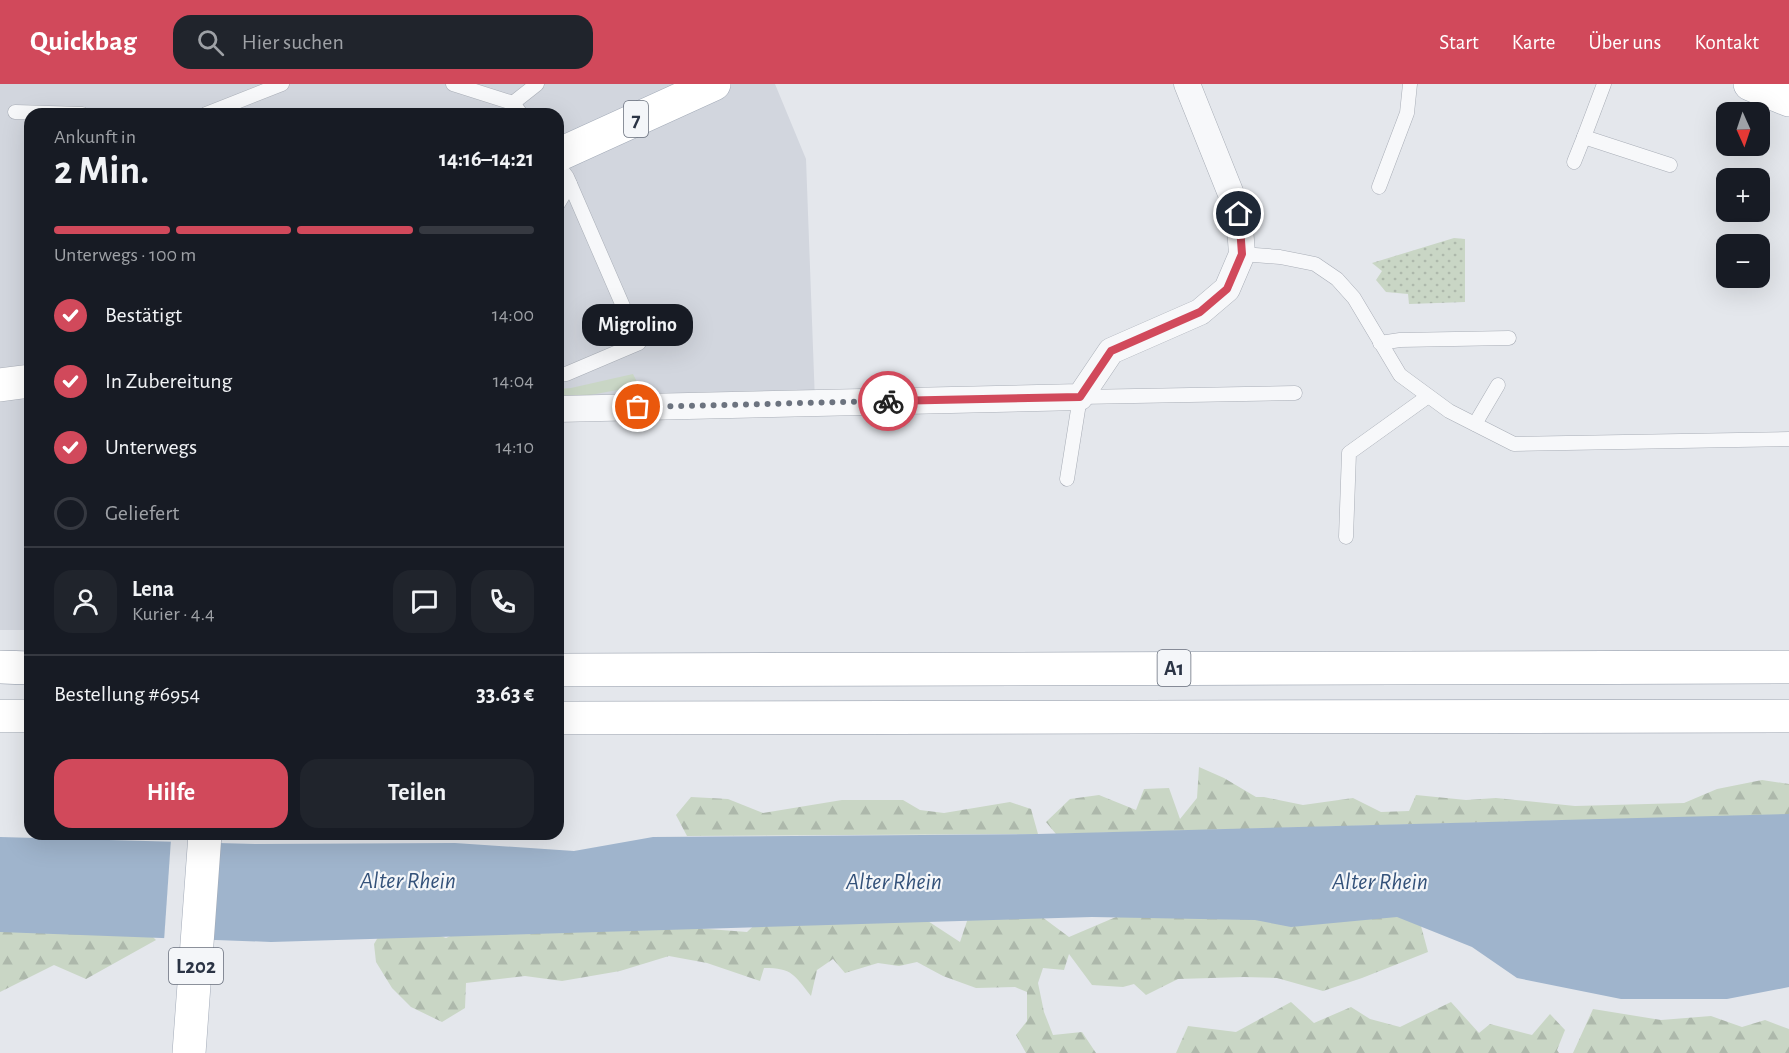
<!DOCTYPE html>
<html lang="de">
<meta charset="utf-8">
<style>
:root{--surface:#171b24;--page:#20242c;--text:#f1f3f6;--muted:#9ea1a6;--line:#363941;--accent:#d1495b}
body{margin:0;font-family:"Alegreya Sans",sans-serif;background:var(--page);color:var(--text);height:100vh;display:flex;flex-direction:column;font-size:22px;white-space:nowrap}
*{box-sizing:border-box;margin:0}
p{font-size:20px;color:var(--muted)}
.icon{flex:none;width:33px;height:33px;fill:none;stroke:currentColor;stroke-width:2;stroke-linecap:round;stroke-linejoin:round}
.map{position:relative;flex:1;overflow:hidden}
.drawer{position:absolute;left:24px;top:24px;width:540px;height:732px;display:flex;flex-direction:column;background:var(--surface);border-radius:18px;box-shadow:0 6px 24px #0002}
.drawer>*{flex:none}
.needle{width:39px;rotate:177deg}
.controls{position:absolute;left:1716px;top:18px;display:grid;gap:12px}
.controls a{display:grid;place-items:center;width:54px;height:54px;border-radius:12px;background:var(--surface);box-shadow:0 6px 24px #0002;font-size:30px}
.pin{position:absolute;display:grid;place-items:center;width:51px;height:51px;color:#fff;margin:-26px;border:3px solid #fff;border-radius:50%;box-shadow:0 2px 6px #0007}
.courier{position:absolute;display:grid;place-items:center;width:60px;height:60px;margin:-30px;border:4px solid #d1495b;border-radius:50%;background:#fff;color:#222;box-shadow:0 2px 8px #0007}
.bubble{position:absolute;height:42px;border-radius:18px;background:var(--surface);box-shadow:0 6px 24px #0002;font-size:20px;font-weight:600;line-height:42px;text-align:center}
.summary em{font-style:normal;font-weight:600}
.summary div{display:flex;flex-direction:column-reverse}
.summary{display:flex;align-items:center;justify-content:space-between;height:102px;padding:0 30px}
h1{font-size:39px;font-weight:600;line-height:45px}
.bar{display:grid;grid-template-columns:repeat(4,1fr);gap:9px 6px;align-content:center;height:72px;padding:0 30px}
.bar i{height:8px;border-radius:4px;background:var(--line)}
.bar .current{background:var(--accent)}
.bar p{grid-column:span 4}
.line{display:flex;align-items:center;gap:15px;padding:0 30px;border-top:2px solid var(--line)}
.line div{flex:1}
.round{display:grid;place-items:center;flex:none;width:63px;height:63px;border-radius:18px;background:var(--page)}
ol{padding:0 30px;list-style:none}
li{display:flex;align-items:center;gap:18px;height:66px}
li p{margin-inline-start:auto}
li .icon{padding:6px;border-radius:50%;background:var(--accent);color:#fff;stroke-width:4}
li:last-child{color:var(--muted)}
li i{width:33px;height:33px;border:3px solid var(--line);border-radius:50%}
.action{display:flex;gap:12px;margin-top:auto;padding:12px 30px}
.action a{flex:1;height:69px;border-radius:18px;background:var(--accent);color:#fff;font-size:24px;font-weight:600;line-height:69px;text-align:center}
.action a+a{background:var(--page);color:var(--text)}
header{display:flex;align-items:center;gap:36px;box-sizing:border-box;height:84px;padding:0 30px;background:var(--accent);color:#fff}
header strong{font-size:28px}
nav{display:flex;gap:33px;margin-inline-start:auto;font-size:21px}
.search{width:420px;height:54px;background:var(--page);display:flex;align-items:center;gap:15px;box-sizing:border-box;padding:0 21px;border-radius:18px;color:var(--muted);font-size:22px}
.map>svg:first-child{display:block}
</style>
<header>
<strong>Quickbag</strong>
<div class="search"><svg class="icon" aria-label="search" viewBox="0 0 24 24"><circle cx="10" cy="10" r="6"/><path d="M15 15l6 6"/></svg>Hier suchen</div>
<nav><a>Start</a><a>Karte</a><a>Über uns</a><a>Kontakt</a></nav>
</header>
<div class="map">
<svg width="1789" height="969" viewBox="0 0 1789 969">
<defs>
<pattern id="forest-firs" width="22" height="20" patternUnits="userSpaceOnUse" patternTransform="scale(1.5)"><rect width="22" height="20" fill="#c9d6c5"/><path d="M5 1l3.5 6h-7zM16 11l3.5 6h-7z" fill="#adb8ab"/></pattern>
<pattern id="park-dots" width="8" height="8" patternUnits="userSpaceOnUse" patternTransform="scale(1.5)"><rect width="8" height="8" fill="#c9d6c5"/><path d="M2 2h.1M6 6h.1" fill="none" stroke="#adb8ab" stroke-width="1.8" stroke-linecap="round"/></pattern>
</defs>
<rect width="100%" height="100%" fill="#e4e7ec"/>
<polygon fill="#d2d6de" points="0,0 775,0 806,75 815,318 558,325 558,30 30,30 30,546 0,546"/>
<polygon fill="#c9d6c5" points="633,290 639,302 574,314 558,315 558,305 571,304"/>
<g fill="url(#forest-firs)">
<polygon points="1199,683 1224,694 1256,713 1264,713 1303,721 1353,714 1381,728 1409,727 1416,711 1466,716 1496,714 1575,722 1684,719 1717,705 1762,696 1789,700 1789,743 1575,736 1056,750 1046,738 1070,715 1099,711 1136,726 1144,705 1169,704 1180,735 1197,714"/>
<polygon points="691,713 728,715 763,729 842,716 903,716 920,726 944,729 1010,718 1031,725 1038,750 687,752 676,731"/>
<polygon points="116,817 156,856 86,895 54,881 0,908 0,823"/>
<path d="M911 826 960 858 968 834 1038 830 1069 853 1130 827 1393 829 1421 842 1428 868 1362 894 1323 907 1277 894 1244 893 1178 895 1146 911 1134 900 1123 903 1092 901 1069 870 1064 886 1043 884 1038 899 1044 928 1053 951 1082 948 1096 969H1026L1016 951 1027 937V908L1015 903 976 904 943 892 917 878 899 882 878 879 845 889 833 875 817 886 811 912C794 891 793 884 764 884L760 897 707 879 669 872 620 887 562 897 525 892 466 899 465 924 442 938 411 923 392 904 376 878 374 860 384 843 420 845 446 854 500 829 747 848 765 831Z"/>
<polygon points="1291,918 1314,939 1351,923 1370,935 1400,943 1451,918 1479,949 1490,940 1532,951 1550,930 1565,946 1557,966 1559,969 1176,969 1188,942 1236,948"/>
<polygon points="1593,925 1661,936 1711,932 1742,943 1765,936 1789,945 1789,969 1573,969"/>
</g>
<polygon fill="url(#park-dots)" points="1454,154 1465,155 1465,218 1409,220 1408,210 1386,208 1376,196 1382,187 1372,179"/>
<polygon fill="#9fb4cc" points="1789,730 1789,903 1727,915 1621,915 1517,894 1472,863 1397,833 1291,843 1255,836 1092,833 271,858 0,848 0,753 255,760 455,759 574,767 653,753 1038,750"/>
<polygon fill="#e4e7ec" points="171,755 219,756 211,859 164,857"/>
<g fill="none" stroke-linecap="round" stroke-linejoin="round">
<g stroke="#a9aeb7" stroke-width="15">
<g id="service">
<polyline points="453,0 513,19 521,30"/>
<polyline points="1604,0 1584,53 1670,81"/>
<polyline points="513,19 537,0"/>
<polyline points="15,28 82,30"/>
<polyline points="206,30 282,0"/>
<polyline points="1574,78 1584,53"/>
<polyline points="558,81 567,93 639,259 566,290 558,291"/>
<polyline points="1379,103 1407,29 1410,0"/>
<polyline points="558,120 570,100"/>
<polyline points="1242,170 1280,173 1315,180 1337,195 1354,214 1400,291 1449,327 1514,360 1789,355"/>
<polyline points="1380,259 1400,256 1509,254"/>
<polyline points="1475,340 1498,301"/>
<polyline points="1067,395 1080,313 1295,309"/>
<polyline points="1346,453 1349,369 1427,313"/>
</g>
</g>
<g stroke="#a9aeb7" stroke-width="27">
<polyline id="minor" points="558,325 1080,313 1111,267 1200,228 1227,205 1242,170 1239,130 1187,0"/>
</g>
<g stroke="#a9aeb7" stroke-width="34">
<polyline id="secondary" points="0,301 30,297"/>
</g>
<g stroke="#a3abb8" stroke-width="34">
<g id="primary">
<polyline points="1750,0 1789,16"/>
<polyline points="558,71 714,0"/>
<polyline points="189,969 205,750"/>
</g>
</g>
<g stroke="#8b94a3" stroke-width="34">
<g id="motorway">
<polyline points="0,583 30,584"/>
<polyline points="558,586 1789,583"/>
<polyline points="0,632 30,632"/>
<polyline points="558,634 1789,632"/>
</g>
</g>
<use href="#service" stroke="#f7f8fa" stroke-width="14"/>
<use href="#minor" stroke="#f7f8fa" stroke-width="26"/>
<use href="#secondary" stroke="#fff" stroke-width="33"/>
<use href="#primary" stroke="#fff" stroke-width="33"/>
<use href="#motorway" stroke="#fff" stroke-width="33"/>
</g>
<g fill="none" stroke-linecap="round" stroke-linejoin="round">
<polyline stroke="#6c737f" stroke-width="6" stroke-dasharray="0 10.8" points="638,323 888,317"/>
<polyline stroke="#d1495b" stroke-width="8" points="888,317 1080,313 1111,267 1200,228 1227,205 1242,170 1239,130"/>
</g>
<g text-anchor="middle" dominant-baseline="central" stroke-width="4.5" stroke-linejoin="round" paint-order="stroke">
<g fill="#f4f6f9" stroke="#676e7b" stroke-width="1.5">
<rect x="624" y="17" width="24" height="36" rx="4.5"/>
<rect x="1157.5" y="566" width="33" height="36" rx="4.5"/>
<rect x="169" y="864" width="54" height="36" rx="4.5"/>
</g>
<g font-size="21" font-weight="bold" fill="#2b3445">
<text x="636" y="35">7</text>
<text x="1174" y="584">A1</text>
<text x="196" y="882">L202</text>
</g>
<g font-size="24" font-style="italic" fill="#34527a" stroke="#f4f6f9">
<text x="408" y="797">Alter Rhein</text>
<text x="894" y="798">Alter Rhein</text>
<text x="1380" y="798">Alter Rhein</text>
</g>
</g>
</svg>
<div class="controls">
<a><svg class="needle" viewBox="-14 -14 28 28"><path d="M0-13l5 13h-10z" fill="#e53935"/><path d="M0 13l5-13h-10z" fill="#9ea1a6"/></svg></a>
<a>+</a>
<a>−</a>
</div>
<div class="pin" style="left:638px;top:323px;background:#ea580c"><svg class="icon" aria-label="bag" viewBox="0 0 24 24"><path d="M5 8h14l-1 12H6zM9 8a3 3 0 0 1 6 0"/></svg></div>
<div class="pin" style="left:1239px;top:130px;background:#1f2937"><svg class="icon" aria-label="home" viewBox="0 0 24 24"><path d="M3 11l9-7 9 7M6 9v11h12V9"/></svg></div>
<div class="courier" style="left:888px;top:317px"><svg class="icon" aria-label="bike" viewBox="0 0 24 24"><circle cx="6" cy="16" r="4"/><circle cx="18" cy="16" r="4"/><path d="M6 16l4-8h5l3 8M10 8l3 8H6M13 5h3"/></svg></div>
<div class="bubble" style="left:582px;top:220px;width:111px">Migrolino</div>
<section class="drawer">
<div class="summary"><div><h1>2 Min.</h1><p>Ankunft in</p></div><em>14:16–14:21</em></div>
<div class="bar"><i class="current"></i><i class="current"></i><i class="current"></i><i></i><p>Unterwegs · 100 m</p></div>
<ol>
<li><svg class="icon" aria-label="check" viewBox="0 0 24 24"><path d="M5 12l5 5 9-10"/></svg>Bestätigt<p>14:00</p></li>
<li><svg class="icon" aria-label="check" viewBox="0 0 24 24"><path d="M5 12l5 5 9-10"/></svg>In Zubereitung<p>14:04</p></li>
<li><svg class="icon" aria-label="check" viewBox="0 0 24 24"><path d="M5 12l5 5 9-10"/></svg>Unterwegs<p>14:10</p></li>
<li><i></i>Geliefert</li>
</ol>
<div class="line" style="height:108px"><a class="round"><svg class="icon" aria-label="person" viewBox="0 0 24 24"><circle cx="12" cy="8" r="4"/><path d="M4 21q1-7 8-7t8 7"/></svg></a><div><b>Lena</b><p>Kurier · 4.4</p></div><a class="round"><svg class="icon" aria-label="chat" viewBox="0 0 24 24"><path d="M4 5h16v11H9l-5 4z"/></svg></a><a class="round"><svg class="icon" aria-label="phone" viewBox="0 0 24 24"><path d="M5 4h4l2 5-3 2q2 4 5 5l2-3 5 2v4C11 20 4 13 5 4z"/></svg></a></div>
<div class="line" style="height:78px"><div>Bestellung #6954</div><b>33.63 €</b></div>
<div class="action"><a>Hilfe</a><a>Teilen</a></div>
</section>
</div>
